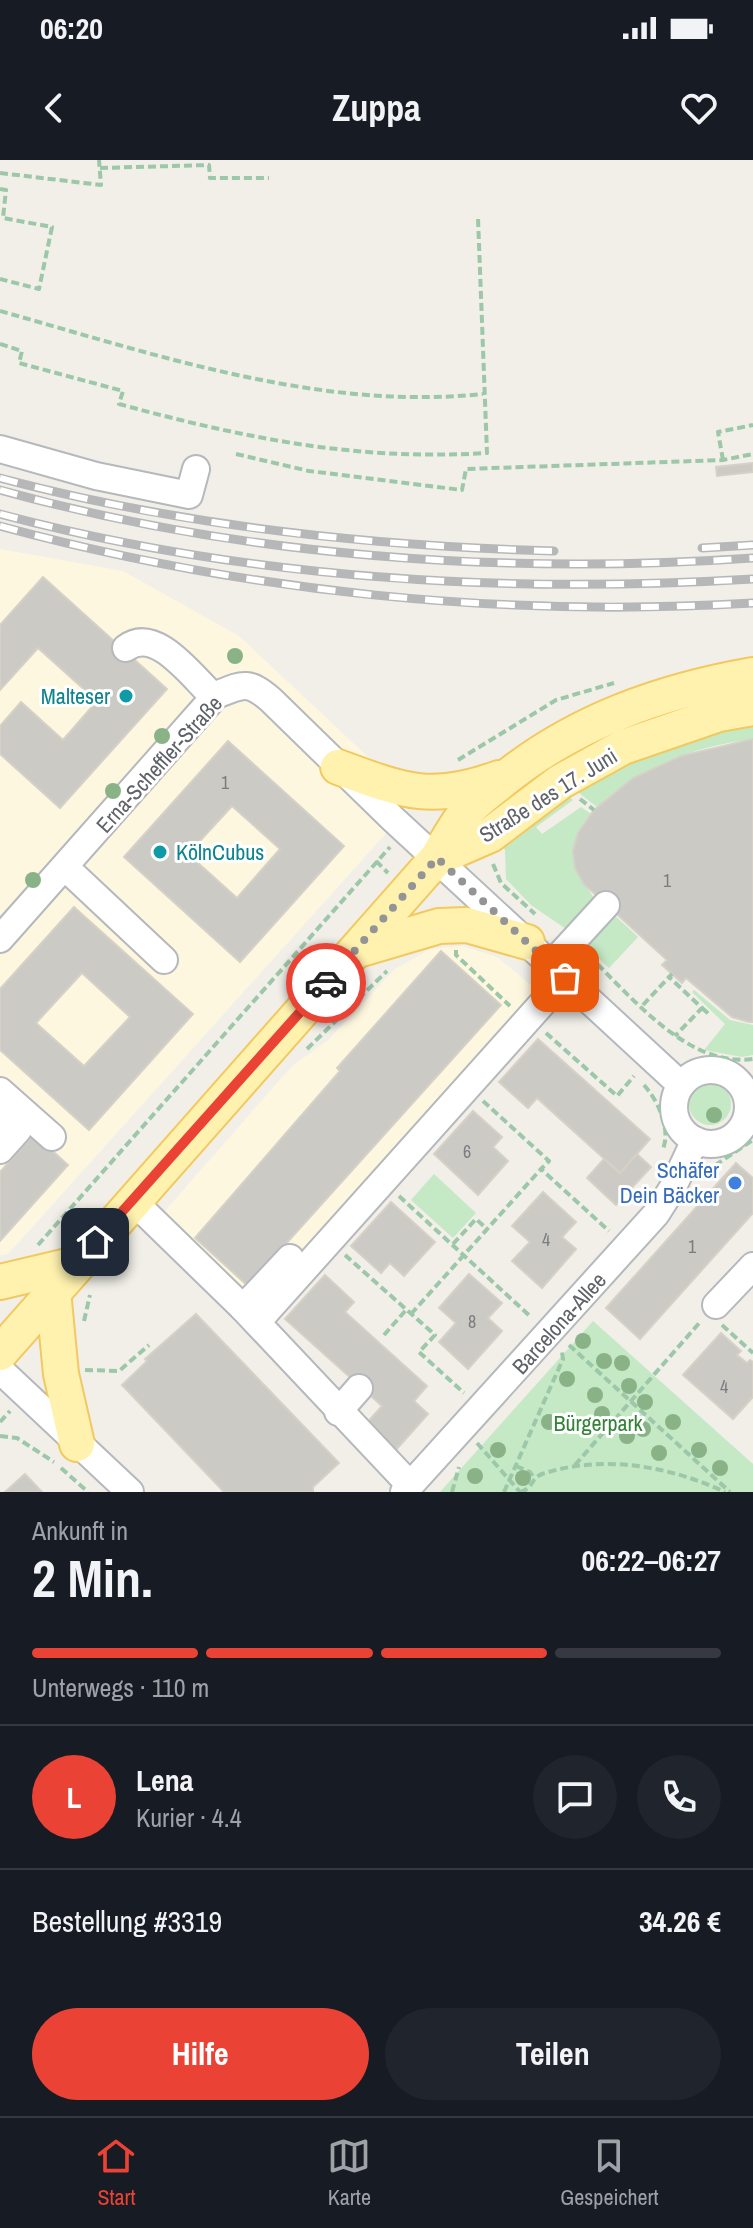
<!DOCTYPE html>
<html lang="de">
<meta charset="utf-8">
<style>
:root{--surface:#171b24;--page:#20242c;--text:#f1f3f6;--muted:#9ea1a6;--line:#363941;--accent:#ea4335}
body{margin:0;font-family:"Archivo Narrow",sans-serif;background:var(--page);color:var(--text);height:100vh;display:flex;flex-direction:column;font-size:30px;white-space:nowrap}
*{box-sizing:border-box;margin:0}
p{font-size:26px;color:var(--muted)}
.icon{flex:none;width:44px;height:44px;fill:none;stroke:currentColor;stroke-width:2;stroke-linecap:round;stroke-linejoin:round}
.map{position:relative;height:1332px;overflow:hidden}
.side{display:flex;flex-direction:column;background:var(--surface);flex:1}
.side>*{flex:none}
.pin{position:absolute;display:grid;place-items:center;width:68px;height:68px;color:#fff;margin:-34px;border-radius:16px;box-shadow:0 4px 12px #0006}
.courier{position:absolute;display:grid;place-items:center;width:80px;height:80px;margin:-40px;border:6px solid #ea4335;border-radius:50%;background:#fff;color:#222;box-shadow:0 2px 10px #0007}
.head em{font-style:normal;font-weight:700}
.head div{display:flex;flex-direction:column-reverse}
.head{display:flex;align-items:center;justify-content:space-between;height:136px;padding:0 32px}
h1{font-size:52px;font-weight:700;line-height:60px}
.bar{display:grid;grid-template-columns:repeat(4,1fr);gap:12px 8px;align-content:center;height:96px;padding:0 32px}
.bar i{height:10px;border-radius:6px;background:var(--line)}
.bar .active{background:var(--accent)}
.bar p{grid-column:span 4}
.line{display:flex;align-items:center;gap:20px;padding:0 32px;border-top:2px solid var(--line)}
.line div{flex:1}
.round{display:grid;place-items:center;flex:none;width:84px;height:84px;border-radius:42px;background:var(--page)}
.button{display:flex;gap:16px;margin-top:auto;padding:16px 32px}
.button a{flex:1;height:92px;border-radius:48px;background:var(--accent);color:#fff;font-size:32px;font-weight:700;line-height:92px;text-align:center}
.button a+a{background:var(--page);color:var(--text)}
.status{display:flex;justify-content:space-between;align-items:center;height:56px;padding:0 40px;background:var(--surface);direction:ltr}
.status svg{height:22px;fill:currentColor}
header{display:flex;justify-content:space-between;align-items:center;height:104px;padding:0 32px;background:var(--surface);font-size:36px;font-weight:700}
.tabs{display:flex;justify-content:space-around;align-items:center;height:112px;border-top:2px solid var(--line);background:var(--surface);font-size:22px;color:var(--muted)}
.tabs a{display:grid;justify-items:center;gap:4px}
.tabs .active{color:var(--accent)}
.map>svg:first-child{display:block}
</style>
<div class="status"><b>06:20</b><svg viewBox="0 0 49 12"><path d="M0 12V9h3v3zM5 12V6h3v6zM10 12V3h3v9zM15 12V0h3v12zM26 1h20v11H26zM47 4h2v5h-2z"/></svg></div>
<header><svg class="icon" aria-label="back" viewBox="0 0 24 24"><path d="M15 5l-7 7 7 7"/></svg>Zuppa<svg class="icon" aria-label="heart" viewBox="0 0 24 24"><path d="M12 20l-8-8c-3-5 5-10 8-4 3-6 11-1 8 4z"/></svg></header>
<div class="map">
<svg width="753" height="1332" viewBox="0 0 753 1332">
<rect width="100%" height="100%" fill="#f1efe8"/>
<g fill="#fef7e0">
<polygon points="0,389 123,411 239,476 415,641 36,1063 8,1094 0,1095"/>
<polygon points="462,786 497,797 543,835 266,1142 228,1149 150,1068 292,906 327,881 395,809 430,789"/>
</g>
<g fill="#c5e8c5">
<path d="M753 561V579C695 586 640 607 597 647L574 629 629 600Z"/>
<polygon points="565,633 573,640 536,667 542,674 581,647 591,654 578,673 574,699 579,716 598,744 572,773 531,745 506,719 505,690 499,683"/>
<polygon points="612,753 638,777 609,808 584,784"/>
<polygon points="694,830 730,860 753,865 753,895 742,897 704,890 725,864 692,832"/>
<circle cx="710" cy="944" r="21"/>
<polygon points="434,1014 476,1053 453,1078 411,1040"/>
<polygon points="593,1161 753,1304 753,1332 440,1332"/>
</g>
<g fill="#cccac5" stroke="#d6d1c6" stroke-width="2" fill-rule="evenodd">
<polygon points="753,303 753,312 717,316 716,307"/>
<polygon points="43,417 167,529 60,648 0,594 0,566 21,542 63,580 97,541 38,488 0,530 0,465"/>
<polygon points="753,579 753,862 749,862 732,857 686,818 682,823 662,805 667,800 584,724 575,708 573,691 578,673 594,650 633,618 681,596"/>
<path d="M228 581 344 686 240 802 124 697ZM232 646 280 689 237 738 188 694Z"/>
<path d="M74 747 193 854 89 970 0 890V829ZM82 813 130 857 84 906 36 863Z"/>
<polygon points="441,791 501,845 248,1126 195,1078 340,911 337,908"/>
<polygon points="538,879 650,979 620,1013 537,938 528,948 499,922"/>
<polygon points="473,951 502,977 493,987 508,1001 478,1035 434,994"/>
<polygon points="34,974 68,1005 0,1081 0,1012"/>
<polygon points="637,994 651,1007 616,1045 587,1018 604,999 620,1013"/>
<polygon points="736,1003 753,1018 753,1053 640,1179 606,1148"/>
<polygon points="543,1032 576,1062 562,1077 576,1089 542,1128 512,1101 530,1082 512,1066"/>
<polygon points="391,1042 435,1082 404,1116 390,1103 381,1113 351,1086"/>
<polygon points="469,1114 502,1143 488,1158 502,1171 468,1209 439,1182 456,1163 439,1148"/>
<polygon points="325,1115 354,1142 345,1152 427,1226 414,1241 428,1254 394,1292 365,1265 382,1246 285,1159"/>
<polygon points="196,1154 339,1303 313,1327 313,1332 224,1332 122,1225 147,1201 145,1199"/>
<polygon points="721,1173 741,1191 737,1195 747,1203 750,1200 753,1202 753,1237 733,1259 683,1215"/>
<polygon points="25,1314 42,1332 5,1332"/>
</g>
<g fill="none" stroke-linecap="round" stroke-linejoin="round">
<g stroke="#b5b8bc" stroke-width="30">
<g id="minor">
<polyline points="0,289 96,316 189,335 196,309"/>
<path d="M126 488C156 465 193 518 214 537"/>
<polyline points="66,708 164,800"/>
<path d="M0 779 216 535C243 524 248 520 271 540L393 659 681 925"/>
<polyline points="551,805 606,745"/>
<circle cx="711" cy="947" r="37"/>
<polyline points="0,931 52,977"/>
<polyline points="0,953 18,970 0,990"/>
<polyline points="132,1040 243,1148 410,1325"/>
<polyline points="716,1145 753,1106"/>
<polyline points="243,1148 290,1098"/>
<polyline points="257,1162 565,818"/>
<polyline points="0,1210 130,1332"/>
<polyline points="338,1252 359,1228"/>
<polyline points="404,1332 656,1054 672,1029 695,980"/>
</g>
</g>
<g stroke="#f2c960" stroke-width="38">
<g id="major">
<path d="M338 607C403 631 431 643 499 618"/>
<polyline points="437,698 490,675 560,622 623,587 719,554 753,548"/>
<polyline points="358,790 439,766 467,765 527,782"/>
<polyline points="0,1122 76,1104"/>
<polyline points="53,1131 61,1214 77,1284"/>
<path d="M0 1193 437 698C446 683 455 666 466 652 476 640 491 630 503 620 576 561 662 531 753 515"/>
</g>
</g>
<g stroke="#9cc7a9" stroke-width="4" stroke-dasharray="8 4" stroke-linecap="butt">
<polyline points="100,8 209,5 210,18 269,18"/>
<polyline points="0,13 101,25 99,0"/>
<polyline points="0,29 6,30 3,58 52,67 39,129 0,119"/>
<path d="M0 151C157 195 319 251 483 234"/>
<path d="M0 184 22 191 19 203 123 231 119 244C244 278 355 301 487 293L478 58"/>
<polyline points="236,294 309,311 462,330 466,309 723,300 753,294"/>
<polyline points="723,300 718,272 753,265"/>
<polyline points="458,600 556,540 614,523"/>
<polyline points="580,639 594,650"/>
<polyline points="376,701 388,713"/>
<polyline points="493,704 501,723 535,754"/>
<polyline points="456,790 456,795 510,846"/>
<path d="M589 796C632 837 688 908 753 899"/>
<polyline points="672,814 669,817 702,848 675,876"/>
<polyline points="643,845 669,817"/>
<polyline points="702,848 710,855"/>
<polyline points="546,873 617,936 634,916"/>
<polyline points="307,889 387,811"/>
<path d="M644 925C658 941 671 968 663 989"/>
<polyline points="483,941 549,1001 541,1009 609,1071"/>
<polyline points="705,1012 753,980"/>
<polyline points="399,1036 531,1157"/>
<polyline points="453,1084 476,1059 487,1069"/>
<polyline points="38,1085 390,687"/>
<polyline points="345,1095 435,1175 419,1192 464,1233"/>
<polyline points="411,1154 541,1009"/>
<polyline points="84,1161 90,1135"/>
<polyline points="722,1165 753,1193"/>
<polyline points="384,1175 406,1150"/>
<polyline points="569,1185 730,1332"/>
<polyline points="85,1210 119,1211 149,1185"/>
<polyline points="0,1262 10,1251"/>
<polyline points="0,1276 17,1278 54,1302"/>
<polyline points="477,1283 520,1332"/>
<polyline points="575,1305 701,1161"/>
<polyline points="516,1306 530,1312 534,1318"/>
<polyline points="61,1308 88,1332"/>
<polyline points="452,1332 459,1307"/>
<polyline points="504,1332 563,1199 562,1192"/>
<path d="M520 1332C533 1329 531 1318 542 1314 603 1294 669 1306 725 1332"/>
</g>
<use href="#minor" stroke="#fff" stroke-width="26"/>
<use href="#major" stroke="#fff2af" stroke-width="34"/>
<g stroke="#b6b7b8" stroke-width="9">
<g id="rail">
<path d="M0 318C181 366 367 386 554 391"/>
<path d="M0 330C242 397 503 415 753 398"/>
<path d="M0 354C246 419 500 434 753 419"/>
<path d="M0 366C244 432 500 458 753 443"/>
<polyline points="702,388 753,385"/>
</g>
</g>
<use href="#rail" stroke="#fff" stroke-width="6" stroke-dasharray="18" stroke-linecap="butt"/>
</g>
<g fill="#89b387">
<circle cx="235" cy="496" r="8"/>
<circle cx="162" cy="576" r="8"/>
<circle cx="113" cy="631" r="8"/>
<circle cx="33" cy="720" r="8"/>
<circle cx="714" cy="955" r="8"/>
<circle cx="583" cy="1181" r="8"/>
<circle cx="604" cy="1201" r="8"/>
<circle cx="622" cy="1203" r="8"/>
<circle cx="567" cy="1219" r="8"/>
<circle cx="629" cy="1226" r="8"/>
<circle cx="595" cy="1235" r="8"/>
<circle cx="645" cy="1242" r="8"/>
<circle cx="602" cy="1254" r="8"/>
<circle cx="549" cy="1262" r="8"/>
<circle cx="673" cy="1262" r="8"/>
<circle cx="584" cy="1268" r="8"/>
<circle cx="643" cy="1269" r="8"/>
<circle cx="627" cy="1276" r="8"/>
<circle cx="498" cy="1290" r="8"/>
<circle cx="699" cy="1290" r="8"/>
<circle cx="659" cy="1293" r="8"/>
<circle cx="720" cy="1308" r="8"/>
<circle cx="475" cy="1316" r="8"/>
<circle cx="523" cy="1318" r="8"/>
</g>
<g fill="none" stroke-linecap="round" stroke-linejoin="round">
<polyline stroke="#929495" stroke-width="8" stroke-dasharray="0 14.4" points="326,823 437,698 565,818"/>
<polyline stroke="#ea4335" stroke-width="10" points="95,1082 326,823"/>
</g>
<g fill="#0f9aa8" stroke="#fff" stroke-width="3">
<circle cx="126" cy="536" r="8"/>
<circle cx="160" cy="692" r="8"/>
</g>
<circle fill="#3f7fe0" stroke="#fff" stroke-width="3" cx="735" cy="1023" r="8"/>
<g text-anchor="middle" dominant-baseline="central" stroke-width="6" stroke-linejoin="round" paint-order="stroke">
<g font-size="18" fill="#7a7d7f">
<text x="225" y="622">1</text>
<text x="667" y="720">1</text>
<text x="467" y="991">6</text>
<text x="546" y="1079">4</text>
<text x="692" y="1086">1</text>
<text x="472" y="1161">8</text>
<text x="724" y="1226">4</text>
</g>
<g font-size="22" fill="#0d838f" stroke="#fff" text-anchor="end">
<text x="110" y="536">Malteser</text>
<text x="176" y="692" text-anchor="start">KölnCubus</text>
</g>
<g font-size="22" fill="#5f6368" stroke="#fff">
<text transform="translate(159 604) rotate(-48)">Erna-Scheffler-Straße</text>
<text transform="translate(548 635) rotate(-32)">Straße des 17. Juni</text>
<text transform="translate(559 1163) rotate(-48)">Barcelona-Allee</text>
</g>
<g font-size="22" fill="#366cbe" stroke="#fff" text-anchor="end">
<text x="719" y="1010">Schäfer<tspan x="719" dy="25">Dein Bäcker</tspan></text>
</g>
<g font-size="22" fill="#348238" stroke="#fff">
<text x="598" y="1263">Bürgerpark</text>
</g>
</g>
</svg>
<div class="pin" style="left:565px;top:818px;background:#ea580c"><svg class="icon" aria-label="bag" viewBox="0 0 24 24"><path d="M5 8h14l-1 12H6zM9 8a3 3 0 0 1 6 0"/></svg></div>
<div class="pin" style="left:95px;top:1082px;background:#1f2937"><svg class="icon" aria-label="home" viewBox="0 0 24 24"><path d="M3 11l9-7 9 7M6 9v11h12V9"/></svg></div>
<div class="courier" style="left:326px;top:823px"><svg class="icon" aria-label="car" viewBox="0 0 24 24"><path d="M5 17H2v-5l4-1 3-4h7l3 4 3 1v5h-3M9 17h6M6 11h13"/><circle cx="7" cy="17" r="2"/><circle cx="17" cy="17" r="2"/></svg></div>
</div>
<section class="side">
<div class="head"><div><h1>2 Min.</h1><p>Ankunft in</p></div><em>06:22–06:27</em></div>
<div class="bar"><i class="active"></i><i class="active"></i><i class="active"></i><i></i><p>Unterwegs · 110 m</p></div>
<div class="line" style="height:144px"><b class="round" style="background:var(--accent);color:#fff">L</b><div><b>Lena</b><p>Kurier · 4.4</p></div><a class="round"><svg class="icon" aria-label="chat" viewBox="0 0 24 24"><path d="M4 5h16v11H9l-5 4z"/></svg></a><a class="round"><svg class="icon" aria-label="phone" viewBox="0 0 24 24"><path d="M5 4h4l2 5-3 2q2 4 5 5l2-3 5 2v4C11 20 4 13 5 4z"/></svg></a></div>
<div class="line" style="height:104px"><div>Bestellung #3319</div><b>34.26 €</b></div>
<div class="button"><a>Hilfe</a><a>Teilen</a></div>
</section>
<nav class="tabs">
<a class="active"><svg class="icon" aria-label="home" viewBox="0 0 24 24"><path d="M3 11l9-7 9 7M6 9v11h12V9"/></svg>Start</a>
<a><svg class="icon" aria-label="map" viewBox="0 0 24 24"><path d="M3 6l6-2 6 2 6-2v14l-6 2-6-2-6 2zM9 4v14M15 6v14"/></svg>Karte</a>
<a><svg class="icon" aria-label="saved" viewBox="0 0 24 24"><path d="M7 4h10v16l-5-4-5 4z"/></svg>Gespeichert</a>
</nav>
